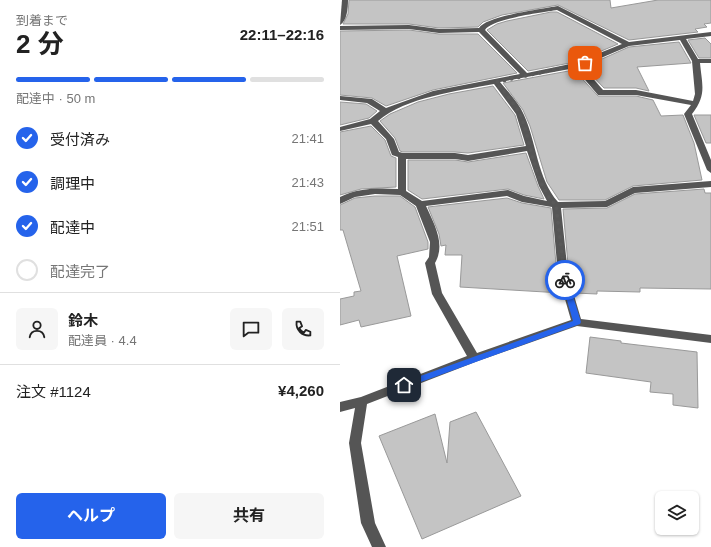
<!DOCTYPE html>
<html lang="ja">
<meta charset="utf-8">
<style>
:root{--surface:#fff;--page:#f6f6f6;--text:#222;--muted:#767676;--line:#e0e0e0;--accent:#2563eb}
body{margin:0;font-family:Helvetica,"Noto Sans JP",sans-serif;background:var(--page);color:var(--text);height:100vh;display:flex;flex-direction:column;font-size:15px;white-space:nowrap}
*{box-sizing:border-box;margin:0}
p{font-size:13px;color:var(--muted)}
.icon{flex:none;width:22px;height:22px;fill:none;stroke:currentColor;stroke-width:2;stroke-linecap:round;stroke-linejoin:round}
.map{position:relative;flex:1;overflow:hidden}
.details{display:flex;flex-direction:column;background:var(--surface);width:340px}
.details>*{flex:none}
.fabs{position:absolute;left:315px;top:491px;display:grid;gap:8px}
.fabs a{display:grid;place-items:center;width:44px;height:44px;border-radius:6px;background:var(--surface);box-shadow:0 1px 3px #0004;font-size:20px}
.pin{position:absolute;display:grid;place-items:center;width:34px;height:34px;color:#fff;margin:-17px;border-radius:8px;box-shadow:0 2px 6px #0006}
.courier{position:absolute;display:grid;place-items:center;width:40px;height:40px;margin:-20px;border:3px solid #2563eb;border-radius:50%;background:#fff;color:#222;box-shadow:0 1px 5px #0007}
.summary em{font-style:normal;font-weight:700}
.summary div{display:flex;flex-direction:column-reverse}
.summary{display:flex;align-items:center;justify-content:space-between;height:68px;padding:0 16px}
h1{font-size:26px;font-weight:700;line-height:30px}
.bar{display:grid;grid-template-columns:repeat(4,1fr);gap:6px 4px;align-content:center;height:48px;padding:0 16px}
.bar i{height:5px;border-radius:3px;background:var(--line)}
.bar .active{background:var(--accent)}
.bar p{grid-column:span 4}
.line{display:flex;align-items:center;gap:10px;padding:0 16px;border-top:1px solid var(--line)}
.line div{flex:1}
.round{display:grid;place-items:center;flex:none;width:42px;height:42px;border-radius:6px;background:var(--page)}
ol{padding:0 16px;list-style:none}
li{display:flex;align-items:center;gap:12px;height:44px}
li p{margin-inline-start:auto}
li .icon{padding:4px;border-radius:50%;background:var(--accent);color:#fff;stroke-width:4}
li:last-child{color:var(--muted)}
li i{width:22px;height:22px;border:2px solid var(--line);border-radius:50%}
.button{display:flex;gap:8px;margin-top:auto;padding:8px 16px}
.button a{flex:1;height:46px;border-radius:6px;background:var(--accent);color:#fff;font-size:16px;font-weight:700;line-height:46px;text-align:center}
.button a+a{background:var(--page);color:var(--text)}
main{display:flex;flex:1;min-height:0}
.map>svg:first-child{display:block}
</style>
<main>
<section class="details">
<div class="summary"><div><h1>2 分</h1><p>到着まで</p></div><em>22:11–22:16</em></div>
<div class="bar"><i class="active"></i><i class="active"></i><i class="active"></i><i></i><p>配達中 · 50 m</p></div>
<ol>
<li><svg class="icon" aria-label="check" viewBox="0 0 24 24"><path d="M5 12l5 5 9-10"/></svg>受付済み<p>21:41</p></li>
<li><svg class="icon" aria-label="check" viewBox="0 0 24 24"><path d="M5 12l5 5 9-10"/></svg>調理中<p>21:43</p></li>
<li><svg class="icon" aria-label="check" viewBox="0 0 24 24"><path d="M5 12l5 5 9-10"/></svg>配達中<p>21:51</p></li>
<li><i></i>配達完了</li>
</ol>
<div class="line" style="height:72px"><a class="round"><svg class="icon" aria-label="person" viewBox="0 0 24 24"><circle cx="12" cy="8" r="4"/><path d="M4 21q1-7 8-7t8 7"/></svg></a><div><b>鈴木</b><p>配達員 · 4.4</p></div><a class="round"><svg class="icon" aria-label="chat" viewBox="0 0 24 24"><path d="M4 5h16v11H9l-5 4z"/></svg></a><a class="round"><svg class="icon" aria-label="phone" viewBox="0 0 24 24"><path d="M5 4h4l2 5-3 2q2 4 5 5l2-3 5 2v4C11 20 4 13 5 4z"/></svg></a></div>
<div class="line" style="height:52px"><div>注文 #1124</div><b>¥4,260</b></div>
<div class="button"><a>ヘルプ</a><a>共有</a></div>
</section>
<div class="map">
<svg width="371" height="547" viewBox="0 0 371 547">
<rect width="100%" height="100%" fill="#fff"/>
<g fill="#c4c4c4" stroke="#999">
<polygon points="9,0 270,0 271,8 318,0 371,0 371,23 364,24 367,27 355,29 358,32 289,40 218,5 162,15 143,22 138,27 99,28 69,24 3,24 8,14"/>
<polygon points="211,12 217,12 278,44 235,62 188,71 147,30 157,24 167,21"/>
<polygon points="69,30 99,34 138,34 177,73 93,90 46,106 32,98 0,95 0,31"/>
<polygon points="365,38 371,44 371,58 359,58 348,40"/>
<polygon points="339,42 351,63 297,67 309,91 296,88 264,88 244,67 289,47"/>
<polygon points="234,70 258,96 296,96 313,100 321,116 343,115 354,143 362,180 293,186 265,200 219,200 207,182 190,126 183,110 163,83"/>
<polygon points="153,86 175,115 184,145 128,153 115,152 63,152 60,151 55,138 40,121 50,114 78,102 109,94"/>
<polygon points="0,102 26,104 37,111 29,118 0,125"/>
<polygon points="354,115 371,115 371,143 366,143"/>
<polygon points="31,126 45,140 51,156 56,158 56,187 21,189 0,195 0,132"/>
<polygon points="186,153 198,186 204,199 184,195 168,189 82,199 68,190 68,160 115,160 128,162"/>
<polygon points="364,189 365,193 371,193 371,289 300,288 300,292 257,291 257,294 235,293 229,275 223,209 267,208 295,194"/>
<polygon points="35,196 60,196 75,207 88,242 88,249 57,256 71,316 21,327 19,320 0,325 0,299 14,296 14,292 21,291 3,230 0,230 0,205 15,198"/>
<polygon points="167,198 182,203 211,208 217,275 222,293 120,287 122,255 105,255 106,245 101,246 99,234 88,207"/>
<polygon points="250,337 281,341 281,343 357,352 358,408 333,405 333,394 310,392 311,382 246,373"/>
<polygon points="136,412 181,496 82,539 39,436 95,414 107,463 110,422"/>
</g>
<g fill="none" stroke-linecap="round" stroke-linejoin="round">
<g fill="#555" fill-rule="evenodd">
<path d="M2 0H8C8 8 7 21 0 25Z"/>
<path d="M218 6 289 42 371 32V36L346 39 358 59H371V63H360C362 85 367 95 352 114L371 160V173L367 170 344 114 351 105 296 95H258L235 68 160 82C169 93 179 103 184 115 197 144 197 178 218 202L265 201 293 187 371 181V187L295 193 267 207 221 208 228 275 241 319 371 335V343L237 326 138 361 27 404 21 443 35 523 46 547H32L21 523 9 443 15 408 0 412V402L21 397 127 356 92 294 85 263 89 257 90 242 76 206 60 195 35 194 15 197 0 204V197C18 188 37 188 58 189V157L52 155 46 139 31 124 0 131V127L30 119 40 111 27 103 0 100V96L32 99 46 108 93 91 180 74 139 32 99 33 69 29 0 30V26L69 25 99 29 139 28C146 16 202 9 218 6ZM217 10 282 44 235 63 187 73 145 30C151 19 204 12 217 10ZM340 40 352 61 355 94 353 101 296 90H263L242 66 289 46ZM154 84 176 114 186 146 128 155 115 153H63L59 152 54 139 38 121C66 97 118 91 154 84ZM187 151 199 186 207 201 184 196 168 190 82 201 66 191V159H115L128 161ZM167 196 182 202 212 207 218 275 231 320 137 353 102 293 95 263C106 244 94 224 86 206Z"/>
</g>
</g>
<polygon fill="#2563eb" points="225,278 228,280 241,322 240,324 67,387 61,387 61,383 233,321 221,280"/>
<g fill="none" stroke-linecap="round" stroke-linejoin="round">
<path stroke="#595959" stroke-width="4" stroke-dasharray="0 7.2" d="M225 280 216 205C195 187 191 140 180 114 174 103 164 92 156 82L245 63"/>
</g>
</svg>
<div class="fabs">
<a><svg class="icon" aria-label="layers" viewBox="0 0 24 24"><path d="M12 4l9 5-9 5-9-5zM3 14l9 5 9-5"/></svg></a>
</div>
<div class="pin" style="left:245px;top:63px;background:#ea580c"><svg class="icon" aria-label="bag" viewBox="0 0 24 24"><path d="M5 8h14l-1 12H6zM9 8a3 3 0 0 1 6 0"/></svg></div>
<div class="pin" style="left:64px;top:385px;background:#1f2937"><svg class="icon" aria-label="home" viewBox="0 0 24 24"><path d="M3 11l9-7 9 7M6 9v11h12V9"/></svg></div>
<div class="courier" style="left:225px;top:280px"><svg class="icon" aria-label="bike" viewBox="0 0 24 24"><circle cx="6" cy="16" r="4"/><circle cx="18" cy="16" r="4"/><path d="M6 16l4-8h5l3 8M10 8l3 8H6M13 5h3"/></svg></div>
</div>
</main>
